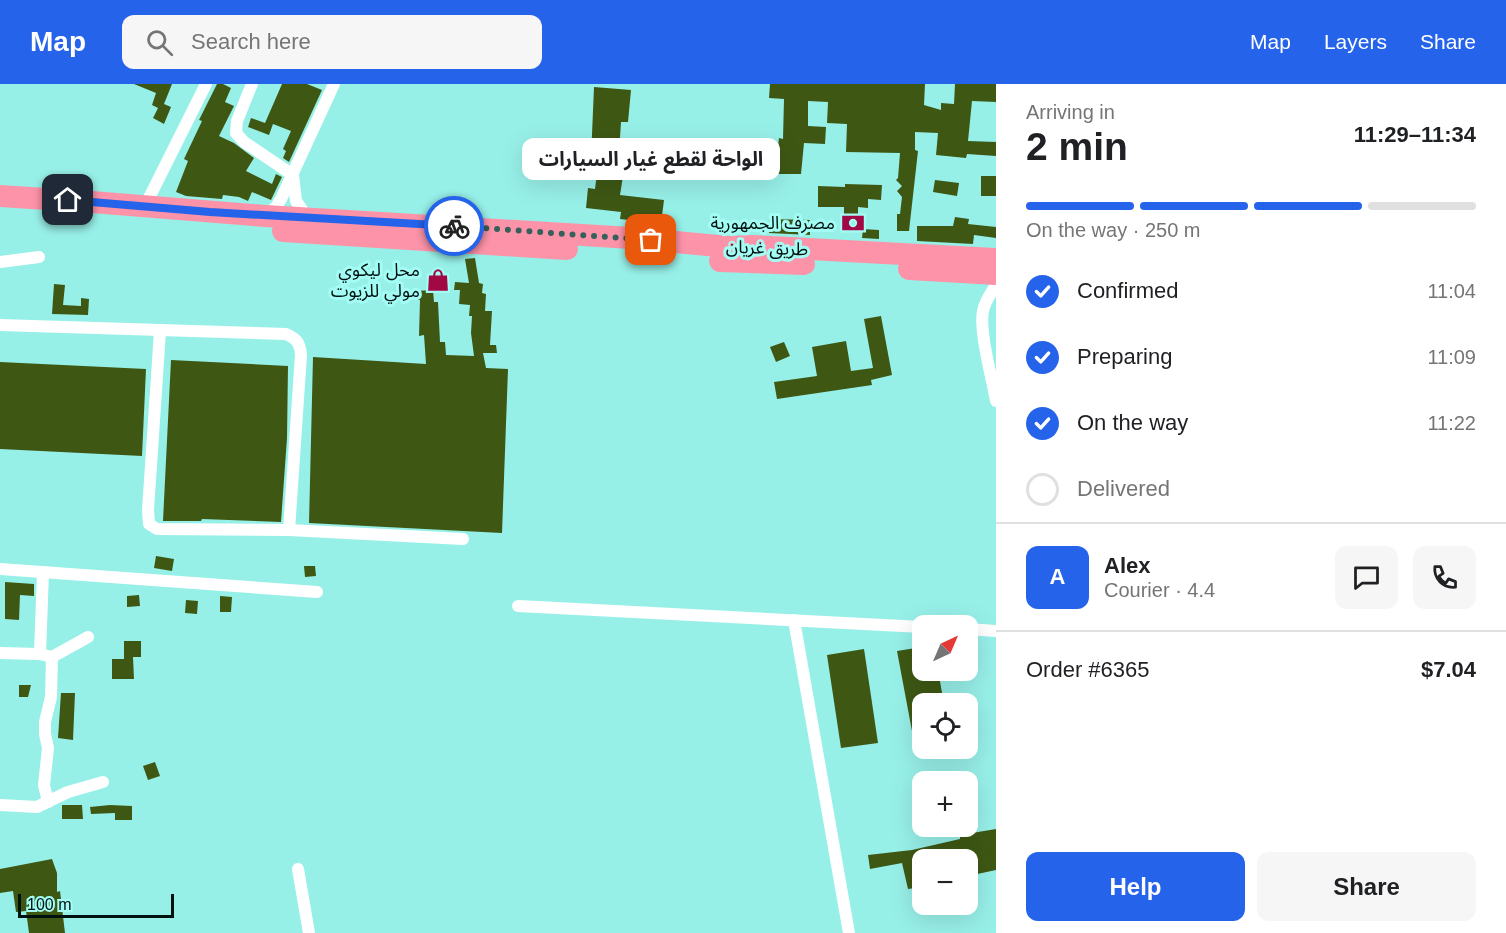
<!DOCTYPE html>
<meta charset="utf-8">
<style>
:root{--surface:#fff;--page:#f6f6f6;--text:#202124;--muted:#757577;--line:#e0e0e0;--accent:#2563eb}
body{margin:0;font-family:Helvetica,"Noto Sans Arabic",sans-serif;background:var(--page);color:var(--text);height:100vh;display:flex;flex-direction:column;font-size:22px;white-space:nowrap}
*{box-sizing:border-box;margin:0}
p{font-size:20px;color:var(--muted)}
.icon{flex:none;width:33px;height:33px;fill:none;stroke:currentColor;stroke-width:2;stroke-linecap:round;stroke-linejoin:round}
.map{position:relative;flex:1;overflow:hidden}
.drawer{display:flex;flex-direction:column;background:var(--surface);width:510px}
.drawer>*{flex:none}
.needle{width:39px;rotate:44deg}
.tools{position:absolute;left:912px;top:531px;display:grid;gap:12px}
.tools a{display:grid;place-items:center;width:66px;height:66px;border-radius:12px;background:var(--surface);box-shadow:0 6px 24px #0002;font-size:30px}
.scale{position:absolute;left:18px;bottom:15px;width:156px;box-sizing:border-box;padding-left:6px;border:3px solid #001210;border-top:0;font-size:16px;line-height:21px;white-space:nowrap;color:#001210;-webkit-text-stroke:4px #a4fdf5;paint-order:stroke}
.pin{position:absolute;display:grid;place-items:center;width:51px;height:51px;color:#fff;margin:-26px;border-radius:12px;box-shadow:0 3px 9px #0006}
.courier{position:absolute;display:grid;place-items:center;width:60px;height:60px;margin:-30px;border:4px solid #2563eb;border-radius:50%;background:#fff;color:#222;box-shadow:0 2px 8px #0007}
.bubble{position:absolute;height:42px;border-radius:12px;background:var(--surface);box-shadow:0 6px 24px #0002;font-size:20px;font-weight:700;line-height:42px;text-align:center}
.headline em{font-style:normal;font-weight:700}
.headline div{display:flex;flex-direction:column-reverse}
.headline{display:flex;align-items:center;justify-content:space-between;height:102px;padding:0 30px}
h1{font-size:39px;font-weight:700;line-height:45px}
.bar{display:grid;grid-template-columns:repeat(4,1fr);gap:9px 6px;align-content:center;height:72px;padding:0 30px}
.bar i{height:8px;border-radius:4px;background:var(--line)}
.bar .current{background:var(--accent)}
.bar p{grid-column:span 4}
.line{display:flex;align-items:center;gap:15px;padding:0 30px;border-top:2px solid var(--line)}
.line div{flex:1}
.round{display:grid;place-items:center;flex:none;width:63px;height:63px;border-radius:12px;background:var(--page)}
ol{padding:0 30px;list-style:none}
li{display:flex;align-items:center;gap:18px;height:66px}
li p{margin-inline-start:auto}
li .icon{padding:6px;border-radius:50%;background:var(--accent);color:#fff;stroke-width:4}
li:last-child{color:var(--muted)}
li i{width:33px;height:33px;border:3px solid var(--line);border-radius:50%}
.primary-button{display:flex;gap:12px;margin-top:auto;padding:12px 30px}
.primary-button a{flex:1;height:69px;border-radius:12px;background:var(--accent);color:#fff;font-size:24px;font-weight:700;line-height:69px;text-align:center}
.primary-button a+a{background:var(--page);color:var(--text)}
header{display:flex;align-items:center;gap:36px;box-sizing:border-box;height:84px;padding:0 30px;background:var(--accent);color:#fff}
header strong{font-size:28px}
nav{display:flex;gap:33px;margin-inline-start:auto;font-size:21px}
.search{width:420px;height:54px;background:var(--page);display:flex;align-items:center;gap:15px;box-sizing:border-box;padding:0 21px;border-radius:12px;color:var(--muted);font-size:22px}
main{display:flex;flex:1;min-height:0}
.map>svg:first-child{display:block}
</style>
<header>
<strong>Map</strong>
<div class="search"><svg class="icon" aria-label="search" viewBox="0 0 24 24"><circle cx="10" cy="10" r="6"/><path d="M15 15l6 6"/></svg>Search here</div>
<nav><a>Map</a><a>Layers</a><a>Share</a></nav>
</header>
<main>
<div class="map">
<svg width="996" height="849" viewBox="0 0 996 849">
<rect width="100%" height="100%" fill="#97f0e8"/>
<g fill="#3e5814">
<polygon points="134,0 172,0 164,20 171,23 164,40 153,34 158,24 152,21 156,9"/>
<polygon points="217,0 223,0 231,4 225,18 234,22 219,52 234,59 254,74 246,87 272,100 276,90 282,93 271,116 252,108 248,117 239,113 223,111 222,115 186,112 176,108 188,77 184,75 202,37 199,36"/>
<polygon points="282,0 307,0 322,6 289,78 283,74 286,67 283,65 291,47 273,40 269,51 248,43 251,34 265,39"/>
<polygon points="770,0 925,0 924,21 941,26 941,19 954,20 955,0 996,0 996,18 972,17 968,57 996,58 996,72 967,70 966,74 936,71 938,49 915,48 915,66 918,67 909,147 897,147 897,130 900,130 902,113 897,107 902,102 896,96 898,94 900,69 846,68 847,40 827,39 828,18 808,17 808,42 826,43 825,60 804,59 801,90 766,90 766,84 762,83 764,60 778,62 779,54 783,55 784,15 769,14"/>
<polygon points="594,3 631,6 628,38 621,38 618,85 624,86 620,111 664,116 661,140 620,135 621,128 586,124 588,104 595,105 599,74 591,74"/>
<rect x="981" y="92" width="15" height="20"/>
<polygon points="935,96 959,99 957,112 933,108"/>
<polygon points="845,100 882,101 881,116 868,115 868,124 858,123 858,130 844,130 844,123 818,123 818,102 845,103"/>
<polygon points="955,133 969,135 968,140 996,143 996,154 974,151 973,160 917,157 917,142 953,142"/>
<polygon points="769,135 810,136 810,151 769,149"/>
<polygon points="863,145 879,146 879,155 862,154"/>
<polygon points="475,174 479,199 483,200 482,209 486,210 485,227 492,227 490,261 496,261 497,269 483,269 486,284 508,285 502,449 309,439 313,273 426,280 424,251 419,252 420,216 417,216 416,207 433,206 434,218 438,218 440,258 445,258 446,271 474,272 471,249 472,232 469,232 470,221 459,220 460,206 454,206 455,198 469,199 465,175"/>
<polygon points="54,200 65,201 63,221 81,222 81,214 89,215 88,231 52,230"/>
<polygon points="881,232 892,291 871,296 872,301 777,315 774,298 817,292 812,263 846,257 851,287 873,284 864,235"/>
<polygon points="784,258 790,272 776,278 770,263"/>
<polygon points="171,276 288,282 287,354 281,438 202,435 201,437 163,437"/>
<polygon points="0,278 146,285 142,372 0,365"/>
<polygon points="156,472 174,475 172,487 154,484"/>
<polygon points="304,482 315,482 316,492 305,493"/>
<polygon points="5,498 34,500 34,512 20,511 19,536 5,535"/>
<polygon points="139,511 140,522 127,523 127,512"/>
<polygon points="220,512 232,513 231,528 220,528"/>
<polygon points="186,516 198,517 197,530 185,529"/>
<polygon points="124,557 141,557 141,573 133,573 134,595 112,595 112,575 124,575"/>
<polygon points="922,563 922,586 938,586 944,620 922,620 922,645 912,647 897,567"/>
<polygon points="864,565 878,659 841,664 827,571"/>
<polygon points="19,601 31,601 28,613 19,613"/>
<polygon points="61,609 75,609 73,656 58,654"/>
<polygon points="155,678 160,692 148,696 143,682"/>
<polygon points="62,721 82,721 83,735 62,735"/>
<polygon points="110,721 132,722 132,736 115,736 115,729 91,730 90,723"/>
<polygon points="996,745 996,786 968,792 968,776 922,776 922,803 908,805 902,779 870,785 868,771 912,766 960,755 960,751"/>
<polygon points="52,775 57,789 57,808 60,807 65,849 29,849 26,827 16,828 13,807 0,809 0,785"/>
</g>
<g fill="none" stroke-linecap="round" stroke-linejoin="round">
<g stroke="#fff" stroke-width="12">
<polyline points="252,0 237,37 236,49 244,58 293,91 296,117 307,133"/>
<polyline points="145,122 206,0"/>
<polyline points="266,131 276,123 281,115 334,0"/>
<polyline points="0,178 39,173"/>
<path d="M996 201C991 209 985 217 983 227 979 248 992 294 996 317"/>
<path d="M0 241 286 250C297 255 300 259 301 271L289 446"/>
<polyline points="160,247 148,426 149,440 157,445 289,446 463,455"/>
<polyline points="0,485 317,508"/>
<polyline points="518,522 922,543"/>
<polyline points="794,536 849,849"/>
<polyline points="968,545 996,547"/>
<polyline points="0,569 40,570 52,573 88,553"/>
<polyline points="40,570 43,488"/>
<polyline points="48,718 44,701 48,664 45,650 45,638 51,613 52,573"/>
<polyline points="0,721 37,723 68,708 103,698"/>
<polyline points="298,785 309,849"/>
</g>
<g stroke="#fd93a8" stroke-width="22">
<polyline points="0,112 92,118 265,132 632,154 729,163 752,162 996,175"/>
<polyline points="283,147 567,165"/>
<polyline points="720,177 804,180"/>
<polyline points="909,185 996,190"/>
</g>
</g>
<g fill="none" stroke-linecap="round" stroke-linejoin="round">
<polyline stroke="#35605c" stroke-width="6" stroke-dasharray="0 10.8" points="454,142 651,156"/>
<polyline stroke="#2563eb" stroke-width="8" points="68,116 210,128 454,142"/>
</g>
<defs>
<g id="bank-bare" transform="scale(1.8)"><path d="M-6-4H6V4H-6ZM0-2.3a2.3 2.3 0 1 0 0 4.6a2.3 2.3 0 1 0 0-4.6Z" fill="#a20844" stroke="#a4fdf5" stroke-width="2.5" paint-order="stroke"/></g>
<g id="shop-bare" transform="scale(1.8)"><path d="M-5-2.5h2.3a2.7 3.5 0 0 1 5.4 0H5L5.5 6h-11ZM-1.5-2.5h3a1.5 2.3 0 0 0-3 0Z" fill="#a20844" stroke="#a4fdf5" stroke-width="2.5" paint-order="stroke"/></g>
</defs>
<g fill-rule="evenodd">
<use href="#bank-bare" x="853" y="139"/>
<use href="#shop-bare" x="438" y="196"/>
</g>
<g text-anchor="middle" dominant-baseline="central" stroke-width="6" stroke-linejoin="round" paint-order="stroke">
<g font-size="18" fill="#001210" stroke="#a4fdf5" text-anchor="end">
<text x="835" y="139">مصرف الجمهورية</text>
<text x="420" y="186">محل ليكوي<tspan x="420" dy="21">مولي للزيوت</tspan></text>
</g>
<g font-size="18" fill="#001210" stroke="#a4fdf5">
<text transform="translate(767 164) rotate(2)">طريق غريان</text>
</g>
</g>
</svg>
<div class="tools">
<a><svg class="needle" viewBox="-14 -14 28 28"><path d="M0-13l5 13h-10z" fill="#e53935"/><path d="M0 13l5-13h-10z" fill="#757577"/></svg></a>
<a><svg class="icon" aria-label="locate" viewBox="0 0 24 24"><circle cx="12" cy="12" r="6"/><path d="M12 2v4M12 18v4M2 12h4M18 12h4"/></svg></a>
<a>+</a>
<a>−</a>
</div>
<div class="scale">100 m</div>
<div class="pin" style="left:651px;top:156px;background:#ea580c"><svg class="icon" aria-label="bag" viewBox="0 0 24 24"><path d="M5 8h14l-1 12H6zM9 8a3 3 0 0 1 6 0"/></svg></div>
<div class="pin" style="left:68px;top:116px;background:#1f2937"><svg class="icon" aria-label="home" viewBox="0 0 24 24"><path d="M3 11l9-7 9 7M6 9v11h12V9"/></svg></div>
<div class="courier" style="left:454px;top:142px"><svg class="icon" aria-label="bike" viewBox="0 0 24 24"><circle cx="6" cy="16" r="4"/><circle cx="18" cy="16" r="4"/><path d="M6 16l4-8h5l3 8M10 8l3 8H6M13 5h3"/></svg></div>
<div class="bubble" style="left:522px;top:54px;width:258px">الواحة لقطع غيار السيارات</div>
</div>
<section class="drawer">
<div class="headline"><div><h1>2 min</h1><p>Arriving in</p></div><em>11:29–11:34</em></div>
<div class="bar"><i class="current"></i><i class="current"></i><i class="current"></i><i></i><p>On the way · 250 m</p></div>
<ol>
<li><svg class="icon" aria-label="check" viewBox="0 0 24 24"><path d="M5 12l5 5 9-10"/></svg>Confirmed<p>11:04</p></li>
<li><svg class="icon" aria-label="check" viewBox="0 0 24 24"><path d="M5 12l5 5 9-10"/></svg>Preparing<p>11:09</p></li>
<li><svg class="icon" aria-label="check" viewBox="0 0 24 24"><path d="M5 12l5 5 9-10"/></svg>On the way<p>11:22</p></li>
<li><i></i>Delivered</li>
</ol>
<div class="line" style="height:108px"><b class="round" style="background:var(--accent);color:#fff">A</b><div><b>Alex</b><p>Courier · 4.4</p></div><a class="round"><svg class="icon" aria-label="chat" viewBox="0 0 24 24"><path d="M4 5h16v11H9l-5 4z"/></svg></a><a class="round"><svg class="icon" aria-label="phone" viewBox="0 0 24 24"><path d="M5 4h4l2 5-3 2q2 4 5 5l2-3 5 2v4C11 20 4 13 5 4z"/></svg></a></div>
<div class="line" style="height:78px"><div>Order #6365</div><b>$7.04</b></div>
<div class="primary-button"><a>Help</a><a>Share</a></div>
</section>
</main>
